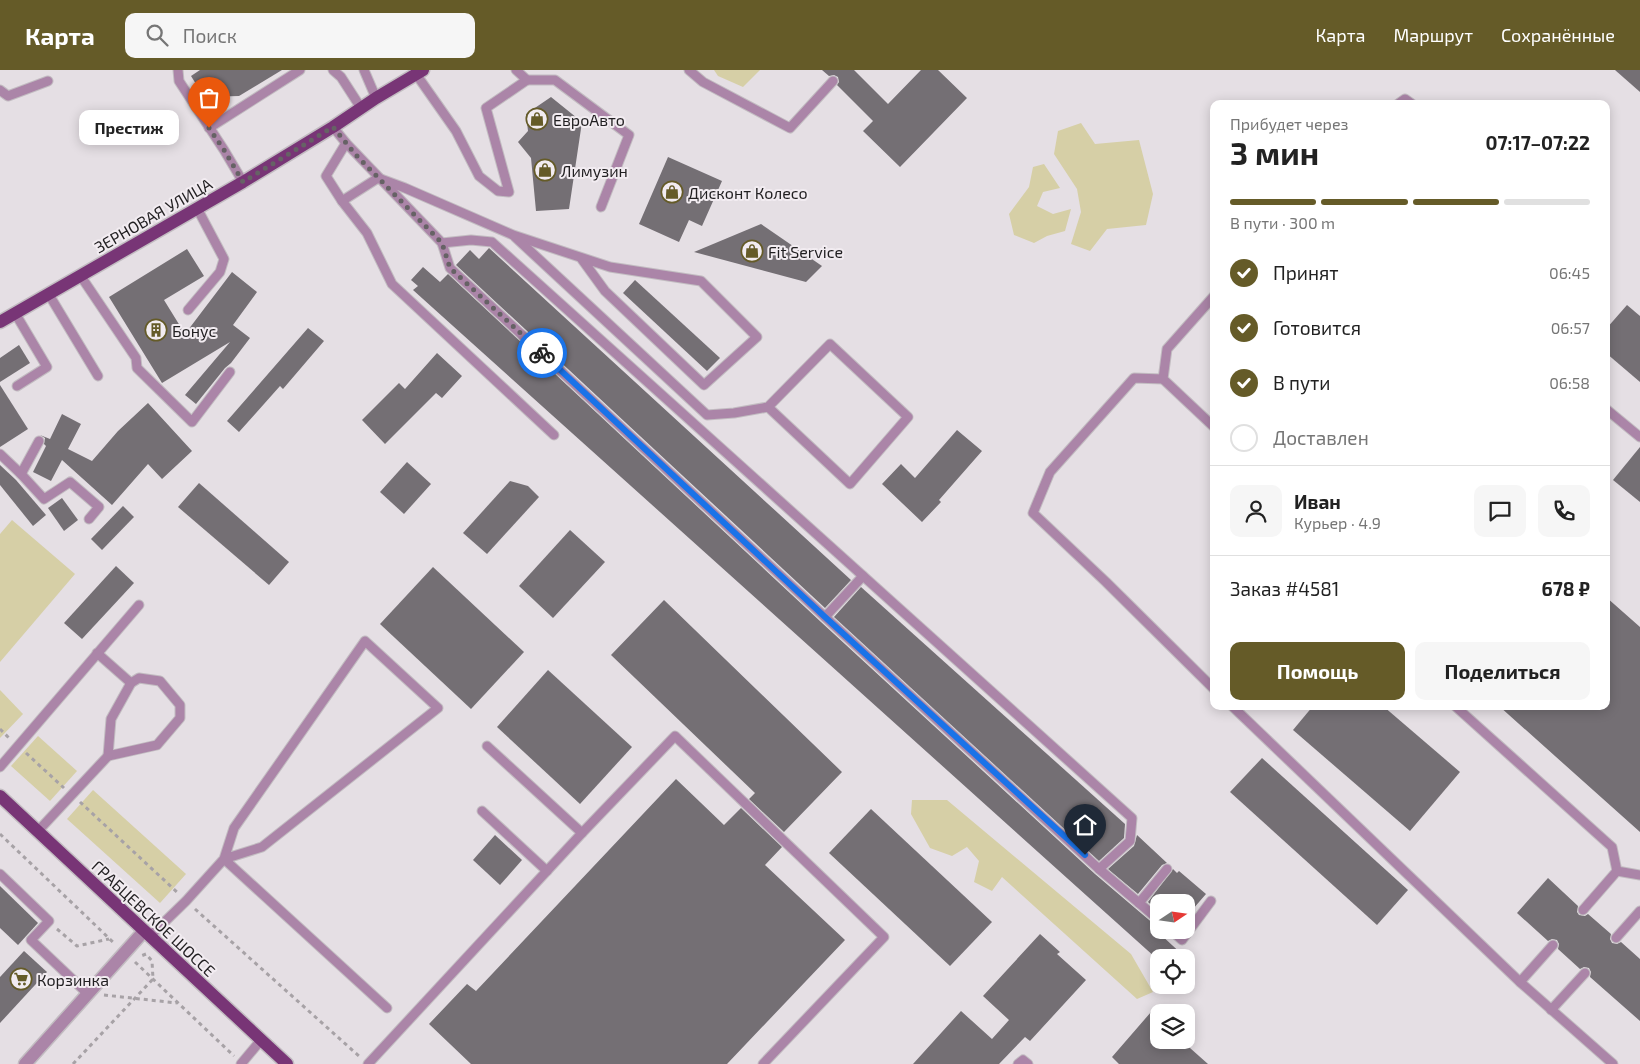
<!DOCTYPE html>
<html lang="ru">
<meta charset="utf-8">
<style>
:root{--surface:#fff;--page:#f6f6f6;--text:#222;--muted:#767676;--line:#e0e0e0;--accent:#655b28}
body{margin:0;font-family:"Exo 2",sans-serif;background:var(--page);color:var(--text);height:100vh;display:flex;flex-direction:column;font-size:19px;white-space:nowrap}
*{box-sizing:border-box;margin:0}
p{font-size:16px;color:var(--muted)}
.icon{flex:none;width:28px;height:28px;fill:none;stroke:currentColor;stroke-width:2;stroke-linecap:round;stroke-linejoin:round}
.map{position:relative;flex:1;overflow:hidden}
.sheet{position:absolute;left:1210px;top:30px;width:400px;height:610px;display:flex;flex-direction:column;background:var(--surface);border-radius:10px;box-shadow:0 2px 12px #0003}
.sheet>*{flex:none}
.needle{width:32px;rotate:77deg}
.controls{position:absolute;left:1150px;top:824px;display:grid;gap:10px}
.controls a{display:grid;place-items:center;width:45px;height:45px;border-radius:10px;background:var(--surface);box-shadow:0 2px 12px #0003;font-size:25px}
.pin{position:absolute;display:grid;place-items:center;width:42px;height:42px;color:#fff;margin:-51px -21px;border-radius:50% 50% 50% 0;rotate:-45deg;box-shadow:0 0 5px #0007}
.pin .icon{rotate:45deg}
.courier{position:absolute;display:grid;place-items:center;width:50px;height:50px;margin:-25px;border:4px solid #1a73e8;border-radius:50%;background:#fff;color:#222;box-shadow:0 1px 6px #0007}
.bubble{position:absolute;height:35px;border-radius:10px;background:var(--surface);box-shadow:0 2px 12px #0003;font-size:16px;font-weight:700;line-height:35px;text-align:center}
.head em{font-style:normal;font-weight:700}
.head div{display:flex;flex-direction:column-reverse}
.head{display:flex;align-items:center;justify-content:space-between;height:85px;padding:0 20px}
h1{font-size:32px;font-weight:700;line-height:38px}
.bar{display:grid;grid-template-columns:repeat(4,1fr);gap:8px 5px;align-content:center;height:60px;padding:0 20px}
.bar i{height:6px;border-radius:4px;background:var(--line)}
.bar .selected{background:var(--accent)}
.bar p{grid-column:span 4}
.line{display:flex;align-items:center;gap:12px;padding:0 20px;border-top:1px solid var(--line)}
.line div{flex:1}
.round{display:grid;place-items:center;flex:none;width:52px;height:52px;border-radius:10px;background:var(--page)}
ol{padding:0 20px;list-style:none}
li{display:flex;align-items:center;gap:15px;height:55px}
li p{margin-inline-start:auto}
li .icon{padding:5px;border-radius:50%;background:var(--accent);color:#fff;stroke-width:4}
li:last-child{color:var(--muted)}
li i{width:28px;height:28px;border:2px solid var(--line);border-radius:50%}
.action{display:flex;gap:10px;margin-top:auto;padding:10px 20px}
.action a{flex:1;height:58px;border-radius:10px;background:var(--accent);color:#fff;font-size:20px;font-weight:700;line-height:58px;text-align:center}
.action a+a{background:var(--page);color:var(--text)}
header{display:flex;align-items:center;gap:30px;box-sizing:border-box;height:70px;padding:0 25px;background:var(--accent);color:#fff}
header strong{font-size:24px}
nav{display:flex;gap:28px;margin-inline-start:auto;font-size:18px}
.search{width:350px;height:45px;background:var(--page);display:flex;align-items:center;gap:12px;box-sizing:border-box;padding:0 18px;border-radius:10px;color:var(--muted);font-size:19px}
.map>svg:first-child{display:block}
</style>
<header>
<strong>Карта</strong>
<div class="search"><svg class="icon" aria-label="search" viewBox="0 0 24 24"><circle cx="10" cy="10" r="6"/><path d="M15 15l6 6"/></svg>Поиск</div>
<nav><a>Карта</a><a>Маршрут</a><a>Сохранённые</a></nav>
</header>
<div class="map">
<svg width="1640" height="994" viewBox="0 0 1640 994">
<rect width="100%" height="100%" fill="#e5dfe4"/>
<g fill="#d6cfa6">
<polygon points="714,0 760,0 743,17 718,6"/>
<polygon points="1081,53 1095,74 1139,70 1153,124 1146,155 1107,159 1090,181 1071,174 1081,142 1077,119 1054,84 1058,61"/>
<polygon points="1044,94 1060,118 1043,122 1037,136 1053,144 1071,139 1065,161 1047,166 1034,173 1014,165 1009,144 1029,117 1033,97"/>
<polygon points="12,450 75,504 0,592 0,464"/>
<polygon points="0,620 23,644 0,668"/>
<polygon points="38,666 77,701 50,731 11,696"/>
<polygon points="93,720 186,804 160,833 67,749"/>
<polygon points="912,730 947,730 1131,884 1153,922 1137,929 1002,807 992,821 974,812 979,791 967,777 952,786 930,778 911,744"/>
</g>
<g fill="#746f74">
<polygon points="200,0 282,0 239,26 204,27 191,6"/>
<polygon points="822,0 854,0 888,34 921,0 938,0 967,28 900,97 863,61 873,51 837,15 839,12 838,7 834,5 829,6"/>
<polygon points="1615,0 1640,0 1640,22"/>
<polygon points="551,27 582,52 569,139 536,141 531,88 518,72 528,61 526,44"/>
<polygon points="668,87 722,111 702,156 689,150 679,172 639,154"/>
<polygon points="761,154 822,196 806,212 694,182"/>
<polygon points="489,178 851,510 825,538 456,195 470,180 479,189"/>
<polygon points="187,179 204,206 164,230 185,264 232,202 257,222 233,255 250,268 231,293 225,298 196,334 185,325 230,272 162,313 109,227"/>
<polygon points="423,197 440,212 448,204 821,552 1095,804 1155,855 1159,856 1159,863 1186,888 1156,888 413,220 418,216 411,210"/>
<polygon points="635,210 720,288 707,301 623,223"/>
<polygon points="1627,235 1640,246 1640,312 1606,283 1606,259"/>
<polygon points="308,258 324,271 283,319 280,316 239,362 227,351"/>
<polygon points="19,275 30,293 0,312 0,288"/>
<polygon points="437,283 462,306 442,328 436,323 385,374 362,350 399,313 405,319"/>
<polygon points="0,315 28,359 0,377"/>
<polygon points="148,333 192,381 162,409 148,394 112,435 62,390 51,411 33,402 46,376 44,374 45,368 40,365 50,369 62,344 81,354 68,379 92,391 118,361"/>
<polygon points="957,360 982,381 939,430 941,432 922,452 882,414 901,394 915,408"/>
<polygon points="1640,377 1640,432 1613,410"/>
<polygon points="407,392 431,414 404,444 380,422"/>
<polygon points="0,395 16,410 46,445 33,456 0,415"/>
<polygon points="510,411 528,416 539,427 487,484 463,463"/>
<polygon points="199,413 289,492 269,515 178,437"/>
<polygon points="62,428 78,450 64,461 48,438"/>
<polygon points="123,436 134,447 102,480 91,469"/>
<polygon points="570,460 605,492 553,548 519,516"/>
<polygon points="116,496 134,513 82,569 64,553"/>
<polygon points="433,497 524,582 471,639 380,554"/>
<polygon points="861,517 1125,754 1124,768 1099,791 834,547"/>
<polygon points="1606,527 1640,557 1640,762 1499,636 1606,636"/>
<polygon points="664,530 842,702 784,762 749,729 755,723 611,585"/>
<polygon points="548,600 632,677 580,734 497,657"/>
<polygon points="1313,636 1383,636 1460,702 1410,761 1293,660"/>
<polygon points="1262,688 1408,820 1377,855 1230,722"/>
<polygon points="676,709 724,755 741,738 782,777 765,795 845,870 727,994 471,994 429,954 467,914 476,921"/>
<polygon points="871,739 992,852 950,896 829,783"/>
<polygon points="495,765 522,790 500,815 473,790"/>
<polygon points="1137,765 1167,793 1162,795 1138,824 1108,799 1134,776"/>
<polygon points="1173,799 1177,803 1179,801 1206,824 1186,847 1186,832 1159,832 1159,842 1148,832"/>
<polygon points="1548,808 1578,836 1577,842 1579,845 1585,846 1588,844 1611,864 1610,869 1612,873 1617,874 1621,872 1640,889 1640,951 1590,907 1591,902 1589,898 1584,897 1580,899 1558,879 1559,874 1557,870 1552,869 1548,871 1517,843"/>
<polygon points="0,816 38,853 18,875 0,858"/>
<polygon points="1040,864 1060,882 1057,884 1086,910 1030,971 1025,967 999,994 913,994 961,941 992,969 1009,950 983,926"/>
<polygon points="24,881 47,902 0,953 0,907"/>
<polygon points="1151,942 1159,949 1159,970 1181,970 1208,994 1119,994 1112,987"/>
</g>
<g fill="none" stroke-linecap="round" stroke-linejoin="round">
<g stroke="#c2bcc1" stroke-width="11">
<g id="lane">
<polyline points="178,0 179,11 224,80 243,112"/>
<polyline points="333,0 341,7 361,38"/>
<polyline points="364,0 376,28"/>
<polyline points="689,0 703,12 790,58 833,11"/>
<polyline points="416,4 456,61 479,106 498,121 509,122 486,38 527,10 516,0"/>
<polyline points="527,10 555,10 629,65 601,137"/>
<polyline points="0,20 8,26 48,11"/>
<polyline points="1398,34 1405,29 1412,34"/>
<polyline points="333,57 346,73 442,173 450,198 825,547 1099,799 1159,850"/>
<polyline points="209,58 300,0"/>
<polyline points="346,73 326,106 342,131 378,108 405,118 513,165 610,197 701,211 757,267 704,315 605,221 581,188"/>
<polyline points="342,131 367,163 392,214 554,365"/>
<polyline points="515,167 707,345 734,343 768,337 850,414 908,347 830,274 768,337"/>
<polyline points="442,173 471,170 492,172 1132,748 1130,771 1099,799"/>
<polyline points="80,205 136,288 137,298 192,352 230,302"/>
<polyline points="48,223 98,306"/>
<polyline points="1214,226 1167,279 1163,309 1214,357"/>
<polyline points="188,240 220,202 224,189 197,138"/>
<polyline points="15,243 47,297 17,316"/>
<polyline points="1163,309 1134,308 1050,402 1033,443 1106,512 1214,619"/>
<polyline points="1606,339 1640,367"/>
<polyline points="0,384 21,404 44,429 70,412 99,437 89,449"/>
<polyline points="21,404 39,371"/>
<polyline points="825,547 863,506"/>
<polyline points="97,583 131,613"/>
<polygon points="139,608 160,611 180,635 180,648 157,675 108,686 111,649 131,613"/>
<polyline points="1232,636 1520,912 1613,994"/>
<polyline points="1455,636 1612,777 1617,801 1640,805"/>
<polyline points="487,676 582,763"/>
<polyline points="0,697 139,535"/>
<polyline points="482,741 547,801"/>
<polyline points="38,761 108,686"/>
<polyline points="0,804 49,851 31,870 88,924"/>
<polyline points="1139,833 1167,799"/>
<polyline points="1583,840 1617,801"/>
<polyline points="1171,860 1182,870 1211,831"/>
<polyline points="150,866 186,831 224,789 262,777 438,638 365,571 234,758 224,789 387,938"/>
<polyline points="1616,868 1640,841"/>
<polyline points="1520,912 1553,875"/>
<polyline points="1551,940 1585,903"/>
<polyline points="241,994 261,970"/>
<polyline points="368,994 582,763 675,666 884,867 763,994"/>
<polyline points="1018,994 1023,990 1028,994"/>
</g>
</g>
<g stroke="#c2bcc1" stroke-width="15">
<polyline id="street" points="25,994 144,861"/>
</g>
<g stroke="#c2bcc1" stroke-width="15">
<g id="primary">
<polyline points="0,252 243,112 333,57 376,28 423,0"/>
<polyline points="0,726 287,994"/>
</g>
</g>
<g stroke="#a7a2a6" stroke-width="3" stroke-dasharray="4 4" stroke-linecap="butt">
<polyline points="0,659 10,669"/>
<polyline points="26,683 64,718"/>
<polyline points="80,732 178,823"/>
<polyline points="0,764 115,874"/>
<polyline points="195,839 360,987"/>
<polyline points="57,859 77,876 109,869"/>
<polyline points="135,892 234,986"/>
<polyline points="104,925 177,933"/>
<polyline points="73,994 153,909 152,891 146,884 141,886"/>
</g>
<use href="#lane" stroke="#ab85a8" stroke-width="9"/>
<use href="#street" stroke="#ab85a8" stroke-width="12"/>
<use href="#primary" stroke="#783576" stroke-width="12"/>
</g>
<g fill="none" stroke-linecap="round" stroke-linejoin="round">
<polyline stroke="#666265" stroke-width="5" stroke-dasharray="0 9" points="209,58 224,80 243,112 333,57 356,85 442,173 450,198 542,283"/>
<polyline stroke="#1a73e8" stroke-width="6" points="542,283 825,547 1085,785"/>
</g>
<defs>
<g id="shop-ring" transform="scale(1.125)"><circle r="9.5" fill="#f2ecf1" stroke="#655b28" stroke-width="1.5"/><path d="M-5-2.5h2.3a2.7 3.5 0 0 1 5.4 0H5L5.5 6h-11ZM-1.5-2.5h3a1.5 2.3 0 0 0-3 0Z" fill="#655b28"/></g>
<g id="building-ring" transform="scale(1.125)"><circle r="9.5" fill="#f2ecf1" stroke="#655b28" stroke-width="1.5"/><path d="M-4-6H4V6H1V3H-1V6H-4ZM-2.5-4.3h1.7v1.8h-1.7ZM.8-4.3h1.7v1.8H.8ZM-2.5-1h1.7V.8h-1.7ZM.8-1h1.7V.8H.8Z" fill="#655b28"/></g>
<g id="supermarket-ring" transform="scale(1.125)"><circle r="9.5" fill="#f2ecf1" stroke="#655b28" stroke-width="1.5"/><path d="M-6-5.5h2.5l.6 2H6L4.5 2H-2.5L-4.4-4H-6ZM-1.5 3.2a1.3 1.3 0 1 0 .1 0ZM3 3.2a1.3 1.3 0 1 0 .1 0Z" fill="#655b28"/></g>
</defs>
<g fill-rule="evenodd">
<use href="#shop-ring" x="537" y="49"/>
<use href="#shop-ring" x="545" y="100"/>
<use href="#shop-ring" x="672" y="122"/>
<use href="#shop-ring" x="752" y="181"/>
<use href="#building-ring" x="156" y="260"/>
<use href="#supermarket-ring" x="21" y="909"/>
</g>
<g text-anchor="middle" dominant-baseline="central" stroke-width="4" stroke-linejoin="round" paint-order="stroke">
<g font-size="16" fill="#211f21" stroke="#f2ecf1" text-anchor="start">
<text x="553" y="49">ЕвроАвто</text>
<text x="561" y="100">Лимузин</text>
<text x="688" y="122">Дисконт Колесо</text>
<text x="768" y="181">Fit Service</text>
<text x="172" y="260">Бонус</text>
<text x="37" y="909">Корзинка</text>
</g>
<g font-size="16" fill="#211f21" stroke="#f2ecf1">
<text transform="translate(153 145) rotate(-30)">ЗЕРНОВАЯ УЛИЦА</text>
<text transform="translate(154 848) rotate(43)">ГРАБЦЕВСКОЕ ШОССЕ</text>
</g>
</g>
</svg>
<div class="controls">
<a><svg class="needle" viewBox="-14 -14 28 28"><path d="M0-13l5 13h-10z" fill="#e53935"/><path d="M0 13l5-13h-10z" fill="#767676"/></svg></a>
<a><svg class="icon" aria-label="locate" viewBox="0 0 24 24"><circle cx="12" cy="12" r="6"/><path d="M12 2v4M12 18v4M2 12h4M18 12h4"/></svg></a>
<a><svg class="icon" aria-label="layers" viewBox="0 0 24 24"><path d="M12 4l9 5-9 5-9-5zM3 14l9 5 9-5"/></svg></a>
</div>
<div class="pin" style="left:209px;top:58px;background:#ea580c"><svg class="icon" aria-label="bag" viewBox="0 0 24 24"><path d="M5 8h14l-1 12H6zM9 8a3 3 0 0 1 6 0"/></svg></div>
<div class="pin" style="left:1085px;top:785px;background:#1f2937"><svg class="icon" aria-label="home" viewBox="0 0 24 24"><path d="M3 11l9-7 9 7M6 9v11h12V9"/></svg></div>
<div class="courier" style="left:542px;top:283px"><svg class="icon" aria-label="bike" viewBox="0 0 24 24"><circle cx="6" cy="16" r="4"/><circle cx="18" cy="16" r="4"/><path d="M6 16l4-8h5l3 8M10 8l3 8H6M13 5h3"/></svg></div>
<div class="bubble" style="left:79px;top:40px;width:100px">Престиж</div>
<section class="sheet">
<div class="head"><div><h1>3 мин</h1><p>Прибудет через</p></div><em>07:17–07:22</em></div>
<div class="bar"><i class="selected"></i><i class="selected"></i><i class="selected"></i><i></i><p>В пути · 300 m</p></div>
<ol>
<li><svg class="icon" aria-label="check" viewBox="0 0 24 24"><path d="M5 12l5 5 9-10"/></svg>Принят<p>06:45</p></li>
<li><svg class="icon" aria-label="check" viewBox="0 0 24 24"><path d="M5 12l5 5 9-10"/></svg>Готовится<p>06:57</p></li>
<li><svg class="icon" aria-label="check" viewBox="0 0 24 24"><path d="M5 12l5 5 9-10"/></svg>В пути<p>06:58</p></li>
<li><i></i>Доставлен</li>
</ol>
<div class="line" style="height:90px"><a class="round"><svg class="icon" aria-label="person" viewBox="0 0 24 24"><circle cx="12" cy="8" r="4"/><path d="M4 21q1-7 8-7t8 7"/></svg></a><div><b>Иван</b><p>Курьер · 4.9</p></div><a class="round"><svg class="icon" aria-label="chat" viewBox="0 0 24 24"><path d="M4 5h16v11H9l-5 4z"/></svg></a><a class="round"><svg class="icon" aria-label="phone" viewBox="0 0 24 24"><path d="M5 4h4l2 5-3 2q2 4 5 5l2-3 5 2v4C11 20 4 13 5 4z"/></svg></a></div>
<div class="line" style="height:65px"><div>Заказ #4581</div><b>678 ₽</b></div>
<div class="action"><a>Помощь</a><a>Поделиться</a></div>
</section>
</div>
